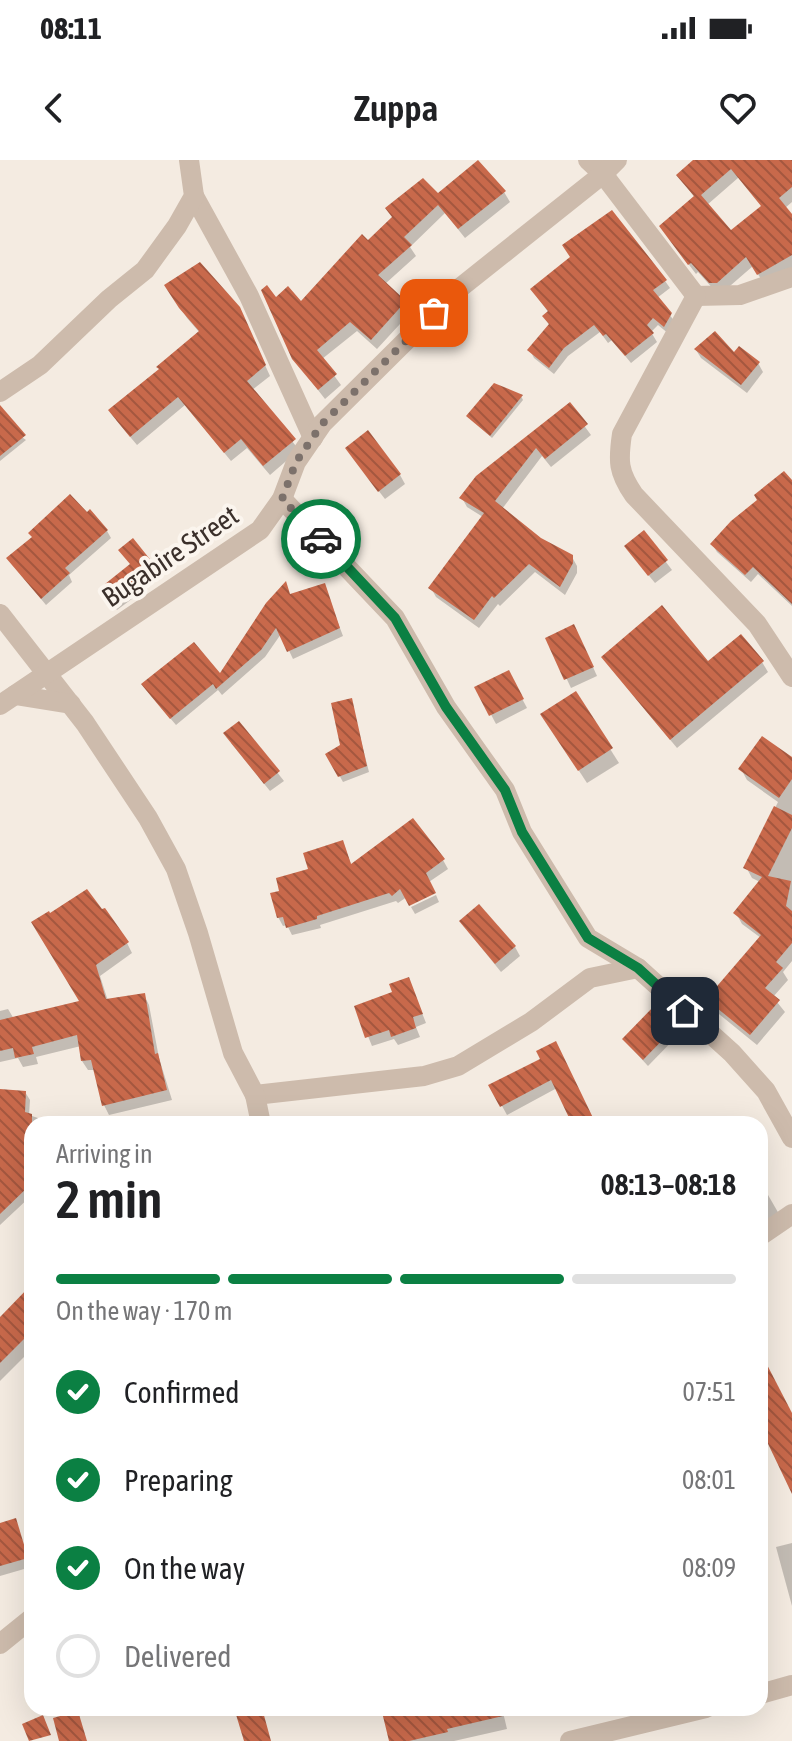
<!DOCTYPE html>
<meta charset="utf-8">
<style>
:root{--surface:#fff;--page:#f6f6f6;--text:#202124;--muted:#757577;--line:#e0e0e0;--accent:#0b8043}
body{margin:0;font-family:"Asap Condensed",sans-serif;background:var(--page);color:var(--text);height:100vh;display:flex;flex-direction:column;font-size:30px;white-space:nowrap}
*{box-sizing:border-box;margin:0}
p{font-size:26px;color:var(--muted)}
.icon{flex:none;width:44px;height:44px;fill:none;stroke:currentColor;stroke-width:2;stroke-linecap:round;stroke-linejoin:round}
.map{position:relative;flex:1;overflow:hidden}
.side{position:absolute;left:24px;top:956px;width:744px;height:600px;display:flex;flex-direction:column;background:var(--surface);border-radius:24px;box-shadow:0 8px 32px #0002}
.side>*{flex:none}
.pin{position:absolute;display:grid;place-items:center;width:68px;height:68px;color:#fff;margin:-34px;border-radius:16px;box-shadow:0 4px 12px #0006}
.courier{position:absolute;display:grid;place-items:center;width:80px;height:80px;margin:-40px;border:6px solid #0b8043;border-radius:50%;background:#fff;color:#222;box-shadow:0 2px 10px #0007}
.head em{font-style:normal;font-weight:600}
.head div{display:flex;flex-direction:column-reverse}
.head{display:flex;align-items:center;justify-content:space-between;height:136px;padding:0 32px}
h1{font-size:52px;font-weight:600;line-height:60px}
.bar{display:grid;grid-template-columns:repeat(4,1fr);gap:12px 8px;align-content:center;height:96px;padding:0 32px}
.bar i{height:10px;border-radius:6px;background:var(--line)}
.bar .active{background:var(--accent)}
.bar p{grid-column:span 4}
ol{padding:0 32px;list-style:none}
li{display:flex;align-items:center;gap:24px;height:88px}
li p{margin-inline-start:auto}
li .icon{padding:8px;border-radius:50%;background:var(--accent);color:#fff;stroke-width:4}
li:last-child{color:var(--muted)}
li i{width:44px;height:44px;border:4px solid var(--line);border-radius:50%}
.status{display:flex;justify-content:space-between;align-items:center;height:56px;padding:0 40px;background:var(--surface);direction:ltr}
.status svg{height:22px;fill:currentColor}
header{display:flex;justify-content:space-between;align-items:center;height:104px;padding:0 32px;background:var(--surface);font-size:36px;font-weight:600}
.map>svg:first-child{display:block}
</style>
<div class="status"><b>08:11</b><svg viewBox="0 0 49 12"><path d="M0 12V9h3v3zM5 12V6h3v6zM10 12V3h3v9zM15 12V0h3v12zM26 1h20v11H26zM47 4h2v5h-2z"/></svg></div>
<header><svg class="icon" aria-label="back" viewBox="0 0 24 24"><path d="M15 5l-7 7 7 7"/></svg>Zuppa<svg class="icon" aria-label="heart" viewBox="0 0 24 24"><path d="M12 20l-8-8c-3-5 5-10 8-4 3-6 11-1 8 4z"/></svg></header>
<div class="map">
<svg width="792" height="1581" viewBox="0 0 792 1581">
<defs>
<pattern id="building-back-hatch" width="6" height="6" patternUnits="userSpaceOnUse" patternTransform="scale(2)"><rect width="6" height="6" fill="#c8694b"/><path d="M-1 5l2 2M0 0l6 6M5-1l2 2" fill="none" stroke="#a4573f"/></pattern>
</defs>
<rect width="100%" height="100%" fill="#f4ebe1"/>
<g fill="#0003">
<polygon points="696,0 740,0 746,11 707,45 731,73 762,47 764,0 792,0 792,42 785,48 792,57 792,109 764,124 753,106 723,132 716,132 698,112 696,114 668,77 695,38 678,15"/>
<polygon points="504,32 510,42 465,78 445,53 410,87 416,96 385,124 405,142 411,152 377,189 357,171 322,199 341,225 325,239 293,198 275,140 301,144 368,82 438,36"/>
<polygon points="665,121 670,128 657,138 675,162 669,174 658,165 651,172 657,182 631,203 612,180 608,183 600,172 568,196 554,214 534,198 530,190 550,166 544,157 549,153 537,137"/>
<polygon points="167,125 244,159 270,216 252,230 299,290 270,315 247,288 231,301 185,245 137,285 116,260 161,210 200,173 187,158"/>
<polygon points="696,190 734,195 758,203 763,212 747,233 701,198"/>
<polygon points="521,236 523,240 492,278 469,257"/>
<polygon points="569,245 591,275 551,307 542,296 502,349 540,380 572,397 577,406 577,413 565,435 535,412 500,446 498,444 479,468 436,437 431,428 483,357 467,347 462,338"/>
<polygon points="0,262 26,280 0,301"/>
<polygon points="352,297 400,315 405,324 385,339"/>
<polygon points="792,323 792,446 758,414 751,422 717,392 712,384"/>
<polygon points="107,371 111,378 69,415 72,422 46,445 13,405"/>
<polygon points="644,373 672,410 655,423 632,395"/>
<polygon points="131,405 155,409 160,418 117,450 102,429"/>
<polygon points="324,426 343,476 293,499 281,474 265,497 222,535 218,530 176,565 148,532 220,516 291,436"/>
<polygon points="579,476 597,516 571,528 548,479"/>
<polygon points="762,502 768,512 677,588 610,507"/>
<polygon points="508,512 527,548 496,564 477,528"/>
<polygon points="575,534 619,603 587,623 551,568"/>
<polygon points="351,541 369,612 343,622 328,595 342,586"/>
<polygon points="239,564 284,621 270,631 231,583"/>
<polygon points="792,599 792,801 783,812 788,820 773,837 785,852 757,885 714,850 708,839 761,778 742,764 736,753 760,722 752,718 746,707 778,642 747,620 741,609"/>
<polygon points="342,682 352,706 443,700 448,709 398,743 396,741 320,765 321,768 292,775 287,765 283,766 278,757 281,732"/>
<polygon points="436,735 439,742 415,754 411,747"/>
<polygon points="34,762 127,783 132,793 100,816 108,841 144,835 149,845 159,898 172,940 109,955 104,945 95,910 88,910 82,901 81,886 36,897 38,904 23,907 18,898 0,902 0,851 8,849 14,859 82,843"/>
<polygon points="467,770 515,787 520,796 501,812"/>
<polygon points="409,820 426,863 416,867 420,877 398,885 394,879 372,886 356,847 394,834"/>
<polygon points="678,864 682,871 648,906 624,880"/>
<polygon points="543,899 595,964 575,964 557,928 507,955 491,926"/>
<polygon points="0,931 25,932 30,940 29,955 56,964 32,964 32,1035 0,1065"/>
<polygon points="744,959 747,964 733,964"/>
<polygon points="760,1021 779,1054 760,1065"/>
<polygon points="32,1129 32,1189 0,1221 0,1159"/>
<polygon points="15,1360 31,1407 0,1416 0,1365"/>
<polygon points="792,1383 792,1446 776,1387"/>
<polygon points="383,1548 502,1548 507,1569 454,1581 391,1581"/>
</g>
<g fill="url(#building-back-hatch)" fill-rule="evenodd">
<polygon points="478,0 506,31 458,69 438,45 404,77 412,85 378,115 406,141 371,180 350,162 317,190 337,214 318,230 292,199 261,130 267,125 276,137 288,126 301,141 362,74 368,80 392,57 385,48 423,18 438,33"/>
<path d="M693 0H792V27L779 38 792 54V95L757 115 746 97 717 123H709L691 103 688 105 659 66 694 36 676 15ZM731 9 761 46 731 70 701 35Z"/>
<polygon points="612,50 667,120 653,130 672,153 664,167 653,158 647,165 654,173 625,196 606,174 603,176 594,165 564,188 549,208 527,190 549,164 542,156 548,151 530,129 570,97 562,85"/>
<polygon points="200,102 240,147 266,205 247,221 296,279 263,306 241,279 224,293 178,237 130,277 108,250 159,209 156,207 199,171 179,148 164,125"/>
<polygon points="715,171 734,192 739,186 760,202 741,225 694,189"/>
<polygon points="494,223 523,235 490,276 466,256"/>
<polygon points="570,242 588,264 545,299 536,288 495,341 541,378 573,395 573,403 560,427 529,404 494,438 492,436 474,460 428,428 484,353 459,338 476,316"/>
<polygon points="0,245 26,275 0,296"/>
<polygon points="368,270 401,314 378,332 345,288"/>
<polygon points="784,311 792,320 792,444 753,407 745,415 710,384 731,361 757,340 754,335"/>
<polygon points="70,334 87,352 90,349 108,370 65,408 70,413 41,439 6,398 32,377 28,373"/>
<polygon points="644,370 668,400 648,416 624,386"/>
<polygon points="133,378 157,408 111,442 100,428 130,404 118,390"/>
<polygon points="286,421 290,434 325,423 340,468 287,492 276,468 261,490 216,529 213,524 170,559 141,524 194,482 220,513 266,443"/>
<polygon points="662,445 708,501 741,474 764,501 670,580 601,497"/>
<polygon points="574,464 594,507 564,520 545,478"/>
<polygon points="509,510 524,539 489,556 474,527"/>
<polygon points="576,531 613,588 578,611 540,554"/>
<polygon points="352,538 367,606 338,617 325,594 340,585 331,543"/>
<polygon points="239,561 280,611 264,624 223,573"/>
<polygon points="762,576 792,597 792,619 779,638 738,609"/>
<polygon points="774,646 792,655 792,668 768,716 791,721 786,746 792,751 792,783 776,802 783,808 765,828 780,840 750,875 706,839 761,775 733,753 762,717 743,708"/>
<polygon points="413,658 445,699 426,713 436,733 409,746 400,729 392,736 389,733 317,756 317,759 286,768 283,757 277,758 270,733 279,731 276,718 308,709 303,693 343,680 351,704"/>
<polygon points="87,729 102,749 105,748 129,782 96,805 106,839 145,833 155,894 158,893 167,930 102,946 91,900 81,901 77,875 32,887 34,894 15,898 13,888 0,891 0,860 79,841 31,762 49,751 50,753"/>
<polygon points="479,744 516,786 495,804 459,761"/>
<polygon points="409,817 423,854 413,857 416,868 391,877 389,870 365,878 354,846 392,832 389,824"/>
<polygon points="657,843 679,863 643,900 622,879"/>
<polygon points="556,881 596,964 572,964 551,920 500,947 488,925 540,899 536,891"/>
<polygon points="0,929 26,931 25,952 32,954 32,1023 0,1054"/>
<polygon points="32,1124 32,1171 0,1203 0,1157"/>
<polygon points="760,1191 792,1253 792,1334 760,1267"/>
<polygon points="16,1358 28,1398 0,1406 0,1363"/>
<polygon points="234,1548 262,1548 271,1581 244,1581"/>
<polygon points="381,1548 502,1548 503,1556 447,1569 448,1572 409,1581 389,1581"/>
<polygon points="78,1551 87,1581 59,1581 53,1558"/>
<polygon points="43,1555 51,1575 29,1581 22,1564"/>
</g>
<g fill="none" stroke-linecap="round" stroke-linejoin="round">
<g stroke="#cdbbac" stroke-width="20">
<polyline points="588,0 603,14 696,136 740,135 792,117"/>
<polyline points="194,36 249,136 313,278"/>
<path d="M696 136 622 274C618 301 618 312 634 335L757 464 792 517"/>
<polyline points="0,232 40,205 109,139 145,110 177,66 194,36 189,0"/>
<polyline points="282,339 395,458 446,547 505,630 522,672 588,778 638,808 732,893 766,931 792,978"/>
<polyline points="0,454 85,563 148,658 176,709 198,773 233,893 255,935 424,916 458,906 531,862 590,818 638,808"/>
<polyline points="15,535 71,544"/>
<polyline points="0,545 260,370 282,339 296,302 322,264 456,131 603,14 617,0"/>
<polyline points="255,935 261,964"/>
<polyline points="760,1076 792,1054"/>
<polyline points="0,1484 32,1458"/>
<polyline points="760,1534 792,1525"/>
<polyline points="570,1581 706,1548"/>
</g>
</g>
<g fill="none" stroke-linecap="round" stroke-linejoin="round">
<polyline stroke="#7c716b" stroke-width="8" stroke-dasharray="0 14.4" points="321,379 282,339 296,302 322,264 434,153"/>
<polyline stroke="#0b8043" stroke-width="10" points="321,379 395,458 446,547 505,630 522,672 588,778 638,808 685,851"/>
</g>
<g text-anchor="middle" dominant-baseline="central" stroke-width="8" stroke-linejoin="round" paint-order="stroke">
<g font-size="28" fill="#3b302b" stroke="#fbf5ee">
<text transform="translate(170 396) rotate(-34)">Bugabire Street</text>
</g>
</g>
</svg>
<div class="pin" style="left:434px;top:153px;background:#ea580c"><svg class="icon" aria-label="bag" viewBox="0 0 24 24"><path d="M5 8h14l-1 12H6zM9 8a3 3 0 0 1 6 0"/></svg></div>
<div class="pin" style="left:685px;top:851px;background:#1f2937"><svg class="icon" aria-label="home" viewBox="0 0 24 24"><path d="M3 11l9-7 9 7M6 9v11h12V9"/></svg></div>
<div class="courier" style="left:321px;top:379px"><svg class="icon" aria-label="car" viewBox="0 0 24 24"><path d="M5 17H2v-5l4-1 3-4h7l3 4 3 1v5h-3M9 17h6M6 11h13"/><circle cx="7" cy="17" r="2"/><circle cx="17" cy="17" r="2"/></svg></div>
<section class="side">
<div class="head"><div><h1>2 min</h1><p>Arriving in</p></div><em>08:13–08:18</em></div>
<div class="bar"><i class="active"></i><i class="active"></i><i class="active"></i><i></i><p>On the way · 170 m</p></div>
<ol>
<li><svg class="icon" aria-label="check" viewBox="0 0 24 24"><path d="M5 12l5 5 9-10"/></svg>Confirmed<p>07:51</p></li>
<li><svg class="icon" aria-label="check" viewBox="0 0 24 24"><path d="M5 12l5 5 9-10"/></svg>Preparing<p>08:01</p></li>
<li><svg class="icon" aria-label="check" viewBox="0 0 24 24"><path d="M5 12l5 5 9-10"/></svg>On the way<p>08:09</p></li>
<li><i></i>Delivered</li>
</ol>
</section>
</div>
